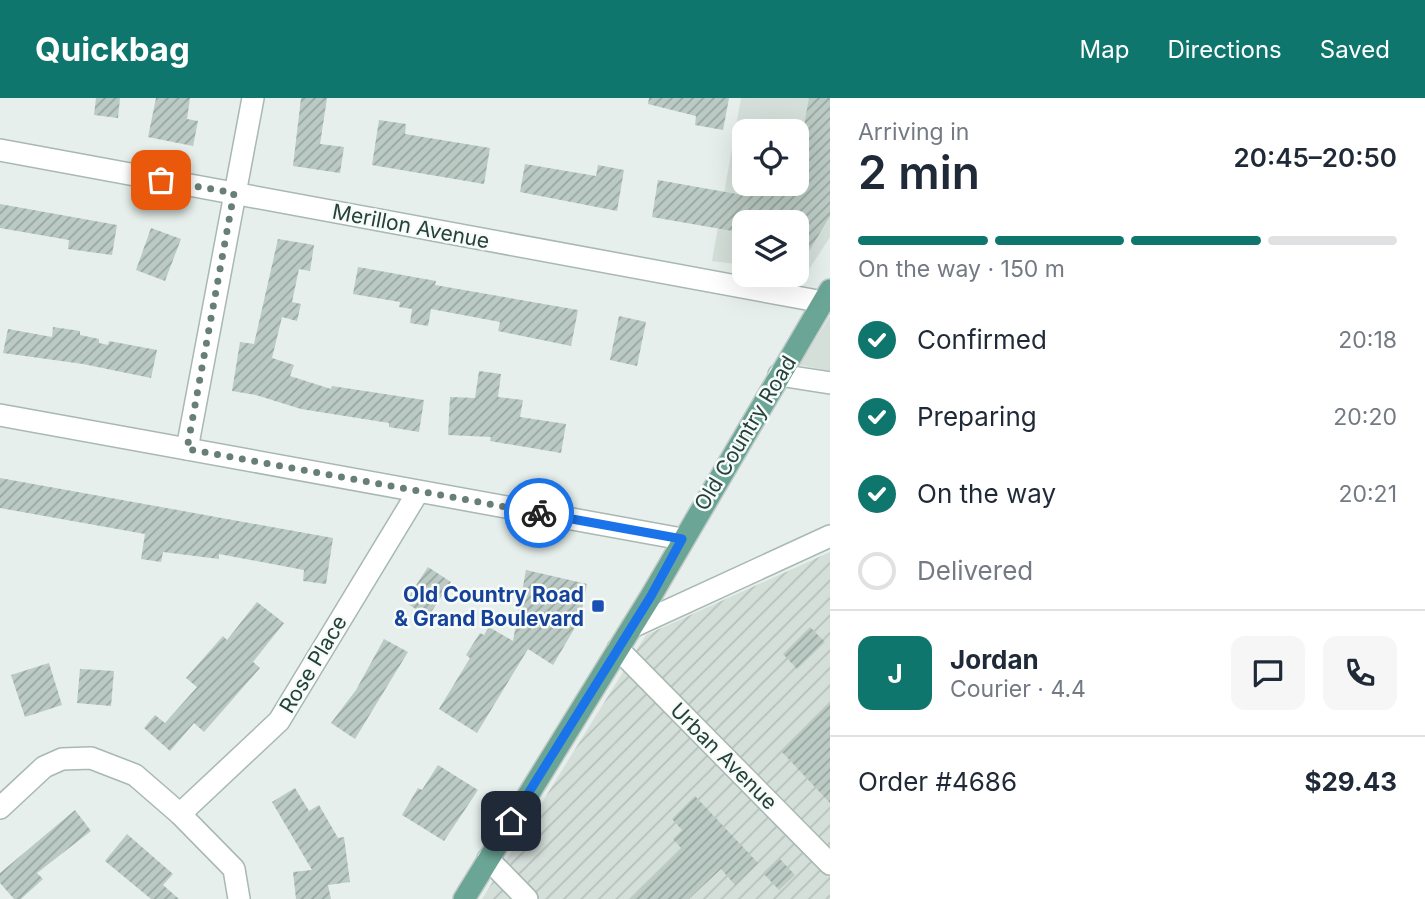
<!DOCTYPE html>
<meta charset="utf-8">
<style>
:root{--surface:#fff;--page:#f6f6f7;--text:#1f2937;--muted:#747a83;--line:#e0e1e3;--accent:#0f766e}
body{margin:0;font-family:Inter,sans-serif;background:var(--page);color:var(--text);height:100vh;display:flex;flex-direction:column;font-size:26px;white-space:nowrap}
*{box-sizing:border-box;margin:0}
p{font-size:23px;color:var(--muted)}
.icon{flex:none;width:38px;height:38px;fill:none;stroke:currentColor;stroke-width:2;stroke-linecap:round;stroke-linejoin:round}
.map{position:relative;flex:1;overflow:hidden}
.panel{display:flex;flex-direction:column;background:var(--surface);width:595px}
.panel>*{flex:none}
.tools{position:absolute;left:732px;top:21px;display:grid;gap:14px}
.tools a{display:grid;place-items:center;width:77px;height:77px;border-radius:14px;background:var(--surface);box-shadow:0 7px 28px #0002;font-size:35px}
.pin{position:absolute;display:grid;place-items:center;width:60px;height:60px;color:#fff;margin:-30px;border-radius:14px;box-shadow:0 4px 10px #0006}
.courier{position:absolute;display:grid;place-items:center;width:70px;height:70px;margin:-35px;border:5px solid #1a73e8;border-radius:50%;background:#fff;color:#222;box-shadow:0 2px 9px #0007}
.headline em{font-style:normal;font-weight:600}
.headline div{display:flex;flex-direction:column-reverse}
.headline{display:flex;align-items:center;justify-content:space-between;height:119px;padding:0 28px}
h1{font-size:46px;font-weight:600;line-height:52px}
.bar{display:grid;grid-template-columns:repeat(4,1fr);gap:10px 7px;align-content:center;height:84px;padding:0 28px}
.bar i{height:9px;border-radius:5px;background:var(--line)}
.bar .active{background:var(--accent)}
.bar p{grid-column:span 4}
.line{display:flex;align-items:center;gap:18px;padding:0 28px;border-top:2px solid var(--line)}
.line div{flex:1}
.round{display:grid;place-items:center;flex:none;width:74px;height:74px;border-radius:14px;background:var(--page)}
ol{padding:0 28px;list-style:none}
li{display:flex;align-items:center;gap:21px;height:77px}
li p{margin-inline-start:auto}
li .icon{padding:7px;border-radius:50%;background:var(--accent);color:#fff;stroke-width:4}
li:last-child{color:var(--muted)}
li i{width:38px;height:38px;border:4px solid var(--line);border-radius:50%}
header{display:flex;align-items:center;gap:42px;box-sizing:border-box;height:98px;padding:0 35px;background:var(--accent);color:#fff}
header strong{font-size:33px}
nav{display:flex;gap:38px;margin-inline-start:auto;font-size:24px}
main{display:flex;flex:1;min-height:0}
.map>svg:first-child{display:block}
</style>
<header>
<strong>Quickbag</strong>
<nav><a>Map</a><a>Directions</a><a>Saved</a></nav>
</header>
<main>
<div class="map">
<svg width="830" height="801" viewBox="0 0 830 801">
<defs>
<pattern id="industrial-furrows" width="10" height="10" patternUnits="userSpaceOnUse" patternTransform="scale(1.75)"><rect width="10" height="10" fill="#d4dfda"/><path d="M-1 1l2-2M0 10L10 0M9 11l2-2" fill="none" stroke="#b6c1bc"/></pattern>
<pattern id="building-hatch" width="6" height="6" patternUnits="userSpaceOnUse" patternTransform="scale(1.75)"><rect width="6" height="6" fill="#bbcac4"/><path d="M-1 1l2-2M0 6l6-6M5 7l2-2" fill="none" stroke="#98a6a0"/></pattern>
</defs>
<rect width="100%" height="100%" fill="#e6efeb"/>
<g fill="#d4dfda" fill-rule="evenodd">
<path d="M741 0H830V139L808 173 796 172V124H744V167L712 163ZM744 33H796V86H744Z"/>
<polygon points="830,218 830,273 799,267"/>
</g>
<polygon fill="url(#industrial-furrows)" points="830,454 830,801 482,801 646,537"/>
<g fill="url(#building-hatch)">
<polygon points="96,0 120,0 118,20 94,17"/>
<polygon points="156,0 190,0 187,21 198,23 193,48 148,39"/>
<polygon points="301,0 327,0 320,46 344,49 340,75 293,68"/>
<polygon points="649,0 729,0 723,32 695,27 696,18 648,6"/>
<polygon points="809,0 830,0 830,118 796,175 796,124 744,124 744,135 652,119 658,82 748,98 750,86 796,86 796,31 803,33"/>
<polygon points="379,22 406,26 405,36 490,50 484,86 372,67"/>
<polygon points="525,66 596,78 598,67 624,72 617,113 520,94"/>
<polygon points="0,106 117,127 112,157 68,151 69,142 0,130"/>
<polygon points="151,130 181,141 165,183 136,172"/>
<polygon points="278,141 314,147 310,173 299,171 292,204 301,206 297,223 282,219 272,260 294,267 290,278 331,291 332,288 424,302 419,334 389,329 389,325 301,311 256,297 232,293 240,244 254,246"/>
<polygon points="358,169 436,183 435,187 578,212 571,248 498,233 500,224 431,211 428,228 410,225 412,211 399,209 400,204 353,196"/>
<polygon points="619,218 646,224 637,268 610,262"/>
<polygon points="53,229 80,233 80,237 99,241 99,245 108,247 109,243 157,252 151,280 83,266 3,255 8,231 52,239"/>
<polygon points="479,273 501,276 498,299 523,302 520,319 566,326 561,355 490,343 491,339 448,337 450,299 475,300"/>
<polygon points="0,380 333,440 326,486 303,483 304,472 219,456 219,461 163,454 161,464 141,461 145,436 0,410"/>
<polygon points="428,469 451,484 428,519 405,504"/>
<polygon points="526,472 587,486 580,521 553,567 528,551 477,635 439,611 470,560 466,557 480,535 484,537 489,529 513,543"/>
<polygon points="257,504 284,525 253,564 260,570 204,634 194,625 170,653 144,630 155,617 165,625 197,589 186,580 223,538 227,542"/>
<polygon points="810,529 825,544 797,571 783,556"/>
<polygon points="384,541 408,554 355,641 331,625 356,592"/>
<polygon points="49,565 62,607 25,619 11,577"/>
<polygon points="80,571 114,573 111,608 77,605"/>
<polygon points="830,605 830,705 781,653"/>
<polygon points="438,667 478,692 444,743 402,717 418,690 422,692"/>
<polygon points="295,690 309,713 319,707 338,740 344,739 350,784 328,787 331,801 296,801 293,774 312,772 272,704"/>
<polygon points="695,698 758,765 735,787 721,771 689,801 629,801 681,750 673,741 682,732 672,721"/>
<polygon points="75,712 91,733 37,775 43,781 21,801 14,801 0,785 0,775"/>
<polygon points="127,736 173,776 163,787 179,801 151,801 105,763"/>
<polygon points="779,760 795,777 779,792 763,775"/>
</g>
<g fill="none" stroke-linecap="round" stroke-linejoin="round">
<g stroke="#a8b8b2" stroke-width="24">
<g id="minor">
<polyline points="0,52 823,204"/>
<polyline points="779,277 830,285"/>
<polyline points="0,317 682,441"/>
<polyline points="187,351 253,0"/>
<polyline points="632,529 830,438"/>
<polyline points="618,551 830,766"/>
<polyline points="0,710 44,669 62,661 91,660 135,677 180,716 234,771 239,801"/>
<polyline points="180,716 279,623 418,394"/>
<polyline points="488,761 527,801"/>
</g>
</g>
<g stroke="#c2cac8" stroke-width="24">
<polyline id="major" points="464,801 651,498 830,192"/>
</g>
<use href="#minor" stroke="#fff" stroke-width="21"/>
<use href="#major" stroke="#6aa596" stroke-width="21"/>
</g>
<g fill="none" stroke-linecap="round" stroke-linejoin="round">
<polyline stroke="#687f78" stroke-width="7" stroke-dasharray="0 12.6" points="161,82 234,95 187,351 539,415"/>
<polyline stroke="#1a73e8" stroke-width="9" points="511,723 651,498 682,441 539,415"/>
</g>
<rect fill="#1a4fb4" stroke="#f7fbf9" stroke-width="2.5" x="591" y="501" width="14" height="14" rx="3.5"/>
<g text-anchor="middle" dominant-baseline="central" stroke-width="5" stroke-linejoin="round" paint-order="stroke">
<g font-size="21" fill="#24423a" stroke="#f7fbf9">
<text transform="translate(411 128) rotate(11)">Merillon Avenue</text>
<text transform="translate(745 335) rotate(-59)">Old Country Road</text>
<text transform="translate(313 566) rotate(-59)">Rose Place</text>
<text transform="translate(724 658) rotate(45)">Urban Avenue</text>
</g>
<g font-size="21" font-weight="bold" fill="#164399" stroke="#f7fbf9" text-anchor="end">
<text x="584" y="496">Old Country Road<tspan x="584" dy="24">&amp; Grand Boulevard</tspan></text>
</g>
</g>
</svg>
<div class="tools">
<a><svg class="icon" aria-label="locate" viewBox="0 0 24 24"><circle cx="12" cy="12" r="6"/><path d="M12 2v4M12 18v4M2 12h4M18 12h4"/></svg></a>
<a><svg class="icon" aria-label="layers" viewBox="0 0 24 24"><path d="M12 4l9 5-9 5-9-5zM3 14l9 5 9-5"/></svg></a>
</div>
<div class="pin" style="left:161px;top:82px;background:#ea580c"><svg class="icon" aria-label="bag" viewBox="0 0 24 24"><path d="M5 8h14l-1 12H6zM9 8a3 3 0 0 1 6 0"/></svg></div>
<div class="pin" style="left:511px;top:723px;background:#1f2937"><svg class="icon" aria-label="home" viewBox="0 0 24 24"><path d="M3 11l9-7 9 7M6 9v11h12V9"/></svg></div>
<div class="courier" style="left:539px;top:415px"><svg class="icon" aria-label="bike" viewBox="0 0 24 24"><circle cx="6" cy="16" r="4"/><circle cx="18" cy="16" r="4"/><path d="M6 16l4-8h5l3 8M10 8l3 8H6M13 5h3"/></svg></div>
</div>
<section class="panel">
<div class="headline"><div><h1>2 min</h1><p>Arriving in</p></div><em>20:45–20:50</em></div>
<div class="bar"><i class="active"></i><i class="active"></i><i class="active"></i><i></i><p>On the way · 150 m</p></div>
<ol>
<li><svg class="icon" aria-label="check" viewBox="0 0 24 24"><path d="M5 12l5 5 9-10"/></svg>Confirmed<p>20:18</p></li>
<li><svg class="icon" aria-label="check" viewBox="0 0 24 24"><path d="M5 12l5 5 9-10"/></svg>Preparing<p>20:20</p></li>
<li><svg class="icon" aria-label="check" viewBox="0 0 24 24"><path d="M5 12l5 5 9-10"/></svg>On the way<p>20:21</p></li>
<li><i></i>Delivered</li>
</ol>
<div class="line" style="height:126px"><b class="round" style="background:var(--accent);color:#fff">J</b><div><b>Jordan</b><p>Courier · 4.4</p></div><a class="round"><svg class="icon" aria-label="chat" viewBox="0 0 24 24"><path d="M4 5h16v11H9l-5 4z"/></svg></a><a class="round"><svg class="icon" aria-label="phone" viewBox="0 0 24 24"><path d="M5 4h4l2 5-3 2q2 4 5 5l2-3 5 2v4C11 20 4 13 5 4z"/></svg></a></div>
<div class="line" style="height:91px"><div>Order #4686</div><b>$29.43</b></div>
</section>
</main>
